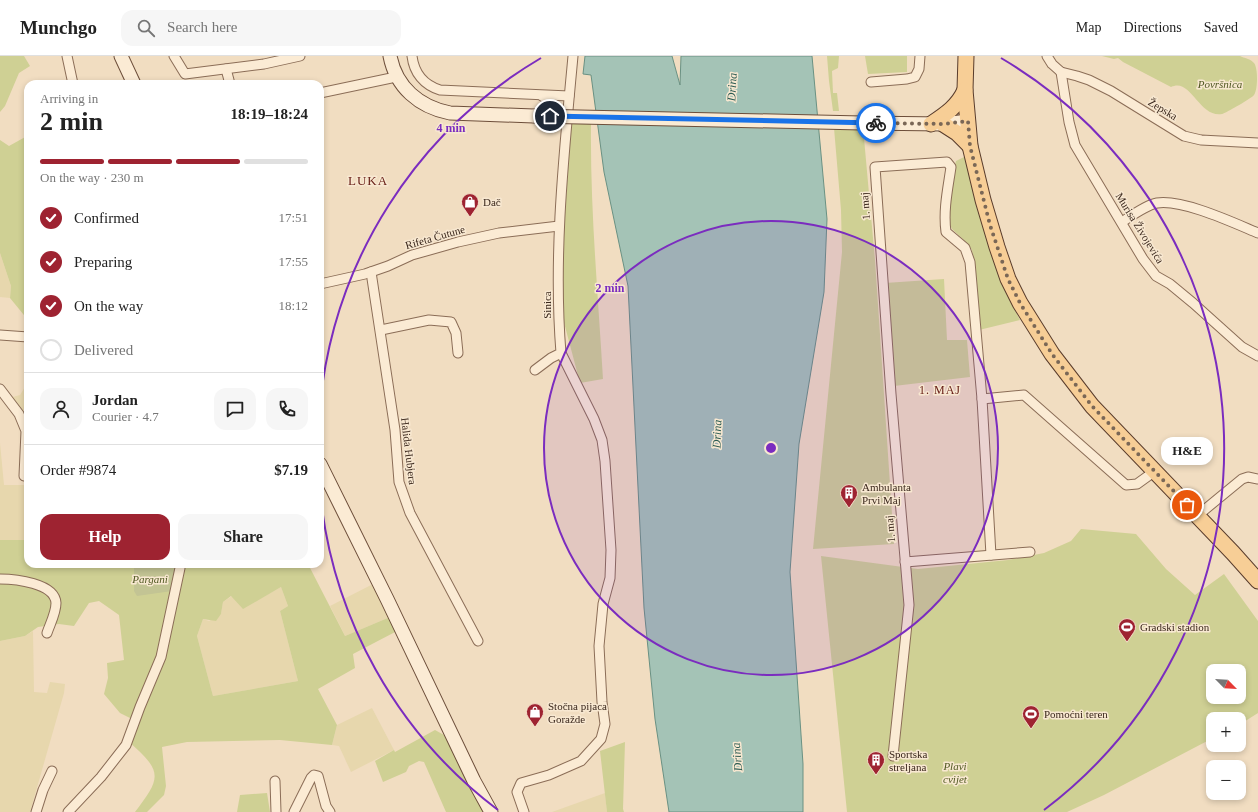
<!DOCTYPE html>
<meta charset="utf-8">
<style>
:root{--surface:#fff;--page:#f6f6f6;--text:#222;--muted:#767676;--line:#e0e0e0;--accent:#9e2331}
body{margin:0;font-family:"Times New Roman",serif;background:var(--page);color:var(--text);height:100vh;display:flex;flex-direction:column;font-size:15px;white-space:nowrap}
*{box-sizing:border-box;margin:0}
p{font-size:13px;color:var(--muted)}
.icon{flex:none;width:22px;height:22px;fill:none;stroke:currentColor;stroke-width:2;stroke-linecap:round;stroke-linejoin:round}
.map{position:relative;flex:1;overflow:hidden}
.sheet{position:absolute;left:24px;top:24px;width:300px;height:488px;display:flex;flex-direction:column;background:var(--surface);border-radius:12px;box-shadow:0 2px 6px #0003}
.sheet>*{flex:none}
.needle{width:26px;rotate:114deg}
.tools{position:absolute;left:1206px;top:608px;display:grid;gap:8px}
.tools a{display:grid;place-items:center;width:40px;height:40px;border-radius:8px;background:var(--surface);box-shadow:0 2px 6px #0003;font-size:20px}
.pin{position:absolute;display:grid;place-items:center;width:34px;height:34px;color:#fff;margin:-17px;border:2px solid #fff;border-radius:50%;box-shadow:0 1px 4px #0007}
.courier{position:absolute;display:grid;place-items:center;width:40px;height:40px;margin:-20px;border:3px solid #1a73e8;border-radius:50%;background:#fff;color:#222;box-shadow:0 1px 5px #0007}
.bubble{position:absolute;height:28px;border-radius:12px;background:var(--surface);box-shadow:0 2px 6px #0003;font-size:13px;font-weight:600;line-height:28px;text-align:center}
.headline em{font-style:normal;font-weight:600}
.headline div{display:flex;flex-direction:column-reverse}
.headline{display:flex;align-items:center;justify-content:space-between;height:68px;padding:0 16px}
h1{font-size:26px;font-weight:600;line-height:30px}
.bar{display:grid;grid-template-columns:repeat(4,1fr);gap:6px 4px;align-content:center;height:48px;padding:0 16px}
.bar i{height:5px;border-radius:3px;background:var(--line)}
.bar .active{background:var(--accent)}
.bar p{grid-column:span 4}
.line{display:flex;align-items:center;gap:10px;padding:0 16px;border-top:1px solid var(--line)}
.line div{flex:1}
.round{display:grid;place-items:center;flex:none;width:42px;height:42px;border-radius:12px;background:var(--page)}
ol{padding:0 16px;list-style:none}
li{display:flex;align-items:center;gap:12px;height:44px}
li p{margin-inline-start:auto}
li .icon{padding:4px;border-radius:50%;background:var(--accent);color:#fff;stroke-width:4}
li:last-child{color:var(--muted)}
li i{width:22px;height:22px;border:2px solid var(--line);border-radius:50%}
.cta{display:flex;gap:8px;margin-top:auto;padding:8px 16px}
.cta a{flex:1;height:46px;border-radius:12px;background:var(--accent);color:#fff;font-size:16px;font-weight:600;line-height:46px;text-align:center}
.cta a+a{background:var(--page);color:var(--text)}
header{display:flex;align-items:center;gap:24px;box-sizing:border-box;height:56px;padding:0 20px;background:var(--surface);border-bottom:1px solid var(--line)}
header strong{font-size:19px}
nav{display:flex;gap:22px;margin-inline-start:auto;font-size:14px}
.search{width:280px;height:36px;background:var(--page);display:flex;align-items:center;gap:10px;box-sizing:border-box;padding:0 14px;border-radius:12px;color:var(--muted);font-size:15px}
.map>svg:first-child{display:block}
</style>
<header>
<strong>Munchgo</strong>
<div class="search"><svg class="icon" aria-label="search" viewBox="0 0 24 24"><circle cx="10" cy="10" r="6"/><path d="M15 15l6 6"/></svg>Search here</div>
<nav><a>Map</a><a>Directions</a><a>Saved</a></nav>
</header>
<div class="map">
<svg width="1258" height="756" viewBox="0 0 1258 756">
<rect width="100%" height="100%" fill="#f1ddc1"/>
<g fill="#e7d7ad">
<polygon points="0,197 11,230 10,242 0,241"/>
<polygon points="28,326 28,352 20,356 9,342 20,339"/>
<polygon points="0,387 4,429 28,429 28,484 0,484"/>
<polygon points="375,527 390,561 345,580 330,550"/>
<polygon points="281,531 288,550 280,555 298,625 213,640 197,580 203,563 209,565 221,558 223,546 232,540 243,552"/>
<polygon points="33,575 34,636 47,637 50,626 65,628 64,637 30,756 0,756 0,585 25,580"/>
<polygon points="372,652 394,694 351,716 339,690 332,689 337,669"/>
<polygon points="605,737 607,756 552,756"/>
</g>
<g fill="#cfd094" fill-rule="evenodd">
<polygon points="0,0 24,0 30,10 19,17 5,50 0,56"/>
<polygon points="827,0 839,0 838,12 832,15 833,37 837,37 839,55 833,55 829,25"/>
<polygon points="865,0 907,0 907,16 868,18"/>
<path d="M1102 0H1240C1244 2 1251 3 1254 7 1258 12 1258 33 1254 39 1252 42 1226 57 1222 58 1199 62 1191 21 1171 31L1123 6 1118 2 1114 3Z"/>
<path d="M571 66 591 67C590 152 598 238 603 323L580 327 562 259 564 172Z"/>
<polygon points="863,71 875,204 894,488 813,493 842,196 841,154 834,72"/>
<polygon points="27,80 28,82 28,264 10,242 11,230 0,197 0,84 9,90"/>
<polygon points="966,100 992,199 1005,235 1020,264 979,274 972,194 967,187 952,173 948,165 953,117 956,105"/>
<polygon points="944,223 947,284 967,284 970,321 894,330 885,227"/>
<path d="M1081 473 1136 478 1166 513 1195 539 1224 518 1258 565V657L1239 669V663H1213V682L1104 739 1067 756H847L821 500 918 513 1008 504 1044 497 1071 485ZM1213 615H1239V641H1213Z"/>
<path d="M0 484H28V508H134V535L176 508H308L345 580 390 561 397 575 353 598 355 612 318 633 337 669 332 689 280 684 187 686 162 691 166 730 164 739 147 756H135C160 723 164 716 130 687L132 663 120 657 104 638 108 622 107 607 124 604 119 559 99 545 89 547 74 570 59 568 38 571 25 580 0 585ZM281 531 288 550 280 555 298 625 213 640 197 580 203 563 216 565 221 558 223 546 231 540 243 553Z"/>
<polygon points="435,674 444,679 486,756 446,756 424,706 419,705 409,710 406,716 383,726 375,705 394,694 395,696"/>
<polygon points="625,686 623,753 624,756 607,756 600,695"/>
<polygon points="267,737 270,756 237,756 240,739"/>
</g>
<polygon fill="#c3c494" points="134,508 176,508 176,520 172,535 137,540 134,535"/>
<polygon fill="#a4c3b6" stroke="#6a9183" points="585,0 672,0 680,29 681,0 812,0 827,163 824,236 799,388 790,516 803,708 803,756 669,756 655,663 644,552 628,230 604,116 591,19 583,18"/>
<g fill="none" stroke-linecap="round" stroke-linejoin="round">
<g stroke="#8b6d57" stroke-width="11">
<g id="street">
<polyline points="67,0 73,28"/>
<polyline points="174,0 185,18 264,8 300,0"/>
<path d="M412 0C414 17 424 29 440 34L569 40"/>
<polyline points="1047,0 1052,8 1061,16 1077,20 1089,24 1111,35 1184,80 1201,84 1258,87"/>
<polyline points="226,13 230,28"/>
<polyline points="1061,16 1069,66 1075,89 1143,203 1156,220 1170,228 1193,247 1242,291 1258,300"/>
<polyline points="871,26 907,23 915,21 919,13 920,0"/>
<polyline points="320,37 396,21"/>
<polyline points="542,40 551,46 564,64"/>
<path d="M1122 166C1131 160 1146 149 1157 147 1183 143 1234 167 1258 177"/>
<polyline points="371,216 395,374 399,426 410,457 478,585"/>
<polyline points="320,228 365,218 388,210 412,199 458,186 499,177 559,170"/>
<polyline points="381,274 429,264 451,266 456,277 458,297"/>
<polyline points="0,279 28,281"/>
<path d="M535 314 551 302 561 297C553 198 564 98 573 0"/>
<polyline points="0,333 19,358 26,375 24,420"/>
<polyline points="982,343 1024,339 1126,429 1137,428 1155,415"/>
<polyline points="1197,460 1242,423 1248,421 1258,423"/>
<polyline points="905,506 1030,496"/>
<path d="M0 523C15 523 55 527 56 547 56 557 50 568 47 577"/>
<path d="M893 700 909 549 891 338 875 111 947 106 951 111C948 132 943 154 946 176L965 192 970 206 982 343 991 499"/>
<polyline points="275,725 276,756"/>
<polyline points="36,756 43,734 52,715"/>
<polyline points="68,756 101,721 126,689 140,651 161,601 180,512 179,508"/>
<polyline points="294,756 311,722 314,719 318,720 326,750 330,756"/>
<polyline points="524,756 517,736 521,727 549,719 581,705 601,683 605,668 602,646 599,590 603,548 610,522 611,494 605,405 602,384 594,363 561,297"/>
</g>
</g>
<g stroke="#6d4e3a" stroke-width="15">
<g id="secondary">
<polyline points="121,0 134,28"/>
<path d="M390 0C396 31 419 51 450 57L534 60"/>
<polyline points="862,67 943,68 968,65"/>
<polyline points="320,408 387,543 474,725 491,756"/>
</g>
</g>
<g stroke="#593c2c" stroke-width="17">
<g id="primary">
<polyline points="966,0 965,34 970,90 983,144 997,191 1008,223 1020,247 1052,298 1092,350 1233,497 1258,525"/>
<path d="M931 68C946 58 958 50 965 34"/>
<polyline points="943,68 957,77 970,90"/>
</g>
</g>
<use href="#street" stroke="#fbebd4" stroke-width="9"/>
<use href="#secondary" stroke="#fbebd4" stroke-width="13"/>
<use href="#primary" stroke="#f7ce96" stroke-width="15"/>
<g stroke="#6d4e3a" stroke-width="15" stroke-linecap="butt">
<polyline id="secondary-bridge" points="534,60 862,67"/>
</g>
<use href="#secondary-bridge" stroke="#fbebd4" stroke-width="13"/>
</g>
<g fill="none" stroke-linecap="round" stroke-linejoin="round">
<polyline stroke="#7a6756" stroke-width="4" stroke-dasharray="0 7.2" points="876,67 943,68 968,65 970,90 990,169 1008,223 1020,247 1052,298 1092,350 1187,449"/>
<polyline stroke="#1a73e8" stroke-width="5" points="550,60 876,67"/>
</g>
<circle cx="771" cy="392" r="227" fill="#7b2cbf" fill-opacity=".12"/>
<g fill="none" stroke="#7b2cbf" stroke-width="2">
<circle cx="771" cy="392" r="227"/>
<path d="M498 754A453 453 0 0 1 320 435M320 349A453 453 0 0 1 541 2M1001 2A453 453 0 0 1 1044 754"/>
</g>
<defs>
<g id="shop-pin" transform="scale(0.9)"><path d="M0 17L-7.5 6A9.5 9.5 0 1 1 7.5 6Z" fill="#9e2331" stroke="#f8e8d1"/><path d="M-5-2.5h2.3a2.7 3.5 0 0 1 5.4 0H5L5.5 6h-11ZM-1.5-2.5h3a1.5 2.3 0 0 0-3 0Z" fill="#fff"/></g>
<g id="building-pin" transform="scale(0.9)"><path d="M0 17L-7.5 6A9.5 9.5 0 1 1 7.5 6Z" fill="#9e2331" stroke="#f8e8d1"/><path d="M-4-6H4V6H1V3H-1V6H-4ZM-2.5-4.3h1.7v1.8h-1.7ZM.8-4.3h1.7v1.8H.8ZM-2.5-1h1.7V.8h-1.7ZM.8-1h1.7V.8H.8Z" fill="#fff"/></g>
<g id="stadium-pin" transform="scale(0.9)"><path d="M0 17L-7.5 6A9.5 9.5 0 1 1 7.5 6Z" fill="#9e2331" stroke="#f8e8d1"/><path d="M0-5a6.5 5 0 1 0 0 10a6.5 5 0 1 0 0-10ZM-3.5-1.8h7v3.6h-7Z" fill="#fff"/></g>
</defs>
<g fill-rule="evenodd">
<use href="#shop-pin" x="470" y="146"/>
<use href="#building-pin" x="849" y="437"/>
<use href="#stadium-pin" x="1127" y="571"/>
<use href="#shop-pin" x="535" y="656"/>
<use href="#stadium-pin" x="1031" y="658"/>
<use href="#building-pin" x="876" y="704"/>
</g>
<g text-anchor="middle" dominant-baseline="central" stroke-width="3" stroke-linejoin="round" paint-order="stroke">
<g font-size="11" font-style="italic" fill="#505822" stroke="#f8e8d1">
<text x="1220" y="28">Površnica</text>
<text x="150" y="523">Pargani</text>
<text x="955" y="710">Plavi<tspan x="955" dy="13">cvijet</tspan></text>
</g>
<g font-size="11" fill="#3a271c" stroke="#f8e8d1">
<text transform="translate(1163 53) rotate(31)">Žepska</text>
<text transform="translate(865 150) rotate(-94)">1. maj</text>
<text transform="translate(1140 172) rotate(58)">Murisa Živojevića</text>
<text transform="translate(435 181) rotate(-16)">Rifeta Čutune</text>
<text transform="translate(547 249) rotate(-90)">Sinica</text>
<text transform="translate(409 395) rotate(83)">Halida Hubjera</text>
<text transform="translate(890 473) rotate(-95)">1. maj</text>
</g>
<g font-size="11" fill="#3a271c" stroke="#f8e8d1" text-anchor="start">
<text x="483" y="146">Dač</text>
<text x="862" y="431">Ambulanta<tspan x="862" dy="13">Prvi Maj</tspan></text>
<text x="1140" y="571">Gradski stadion</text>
<text x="548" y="650">Stočna pijaca<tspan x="548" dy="13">Goražde</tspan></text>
<text x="1044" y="658">Pomoćni teren</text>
<text x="889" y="698">Sportska<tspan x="889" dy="13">streljana</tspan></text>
</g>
<g font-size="12" font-style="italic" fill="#2b5b52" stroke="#f8e8d1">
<text transform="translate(732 31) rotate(-87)">Drina</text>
<text transform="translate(717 378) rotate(-88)">Drina</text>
<text transform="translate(737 701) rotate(-95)">Drina</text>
</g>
<g font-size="12" letter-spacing="1" fill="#692119" stroke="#f8e8d1">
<text x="940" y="334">1. MAJ</text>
</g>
<g font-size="13" letter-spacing="1" fill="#692119" stroke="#f8e8d1">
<text x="368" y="124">LUKA</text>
</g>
</g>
<circle cx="771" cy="392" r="6" fill="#7b2cbf" stroke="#f8e8d1" stroke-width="2"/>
<g font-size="12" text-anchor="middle" font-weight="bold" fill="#7b2cbf" stroke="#f8e8d1" stroke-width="3" stroke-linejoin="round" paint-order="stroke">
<text x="451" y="76">4 min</text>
<text x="610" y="236">2 min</text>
</g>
</svg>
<div class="tools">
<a><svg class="needle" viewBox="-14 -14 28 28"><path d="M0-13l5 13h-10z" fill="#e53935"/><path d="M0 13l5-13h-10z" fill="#767676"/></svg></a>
<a>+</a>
<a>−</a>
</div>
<div class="pin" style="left:1187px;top:449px;background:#ea580c"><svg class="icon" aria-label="bag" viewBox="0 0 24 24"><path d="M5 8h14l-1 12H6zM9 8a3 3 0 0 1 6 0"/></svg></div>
<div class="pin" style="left:550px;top:60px;background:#1f2937"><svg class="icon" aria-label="home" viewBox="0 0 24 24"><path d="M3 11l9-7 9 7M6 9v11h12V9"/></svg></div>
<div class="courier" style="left:876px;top:67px"><svg class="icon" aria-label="bike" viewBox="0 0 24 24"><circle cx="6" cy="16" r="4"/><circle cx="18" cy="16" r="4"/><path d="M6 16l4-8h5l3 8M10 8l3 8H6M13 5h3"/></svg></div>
<div class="bubble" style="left:1161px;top:381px;width:52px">H&amp;E</div>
<section class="sheet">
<div class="headline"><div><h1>2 min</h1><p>Arriving in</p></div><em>18:19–18:24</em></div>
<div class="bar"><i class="active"></i><i class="active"></i><i class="active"></i><i></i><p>On the way · 230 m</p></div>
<ol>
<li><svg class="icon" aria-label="check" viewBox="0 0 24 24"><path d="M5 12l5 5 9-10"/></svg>Confirmed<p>17:51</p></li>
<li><svg class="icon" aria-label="check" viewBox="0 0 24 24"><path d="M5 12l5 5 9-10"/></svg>Preparing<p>17:55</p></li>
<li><svg class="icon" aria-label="check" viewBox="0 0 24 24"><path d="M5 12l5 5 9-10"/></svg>On the way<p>18:12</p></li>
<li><i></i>Delivered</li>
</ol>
<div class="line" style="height:72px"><a class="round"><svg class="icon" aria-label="person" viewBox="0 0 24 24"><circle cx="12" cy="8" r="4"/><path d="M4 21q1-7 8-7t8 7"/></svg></a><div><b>Jordan</b><p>Courier · 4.7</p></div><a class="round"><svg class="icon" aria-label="chat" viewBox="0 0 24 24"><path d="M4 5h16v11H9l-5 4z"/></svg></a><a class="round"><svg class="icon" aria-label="phone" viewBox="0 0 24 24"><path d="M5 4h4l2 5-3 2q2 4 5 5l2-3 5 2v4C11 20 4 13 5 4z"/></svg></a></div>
<div class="line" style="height:52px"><div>Order #9874</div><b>$7.19</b></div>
<div class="cta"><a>Help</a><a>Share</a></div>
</section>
</div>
